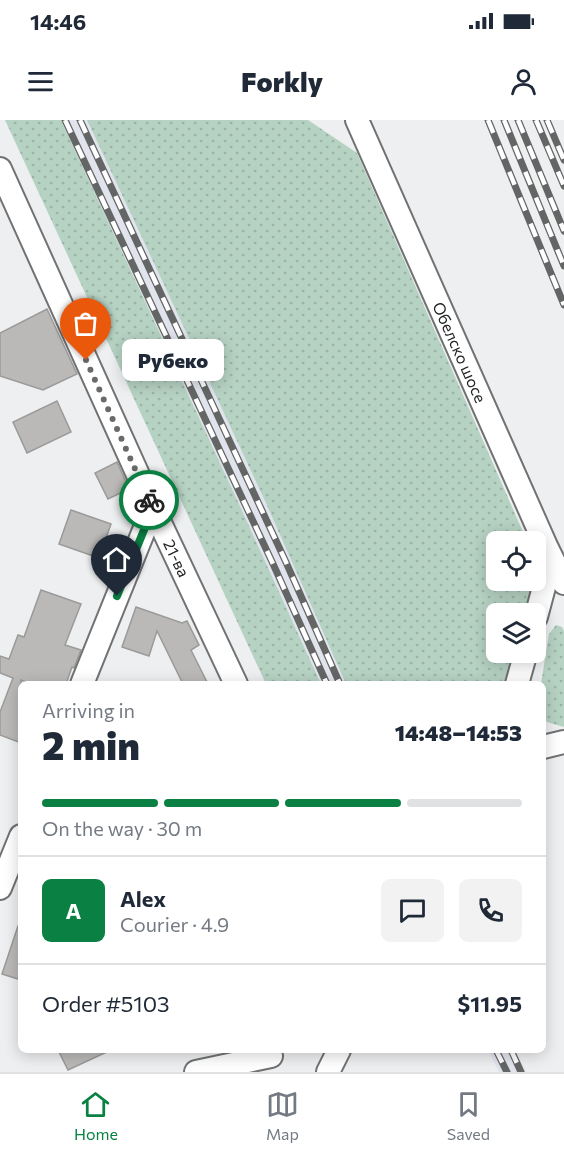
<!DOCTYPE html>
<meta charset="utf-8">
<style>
:root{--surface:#fff;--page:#f2f2f3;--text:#1f2937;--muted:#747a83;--line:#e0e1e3;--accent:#0b8043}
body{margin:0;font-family:Commissioner,sans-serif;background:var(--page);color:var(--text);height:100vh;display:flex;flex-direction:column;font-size:22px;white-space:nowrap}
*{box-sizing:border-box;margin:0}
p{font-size:20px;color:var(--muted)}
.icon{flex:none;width:33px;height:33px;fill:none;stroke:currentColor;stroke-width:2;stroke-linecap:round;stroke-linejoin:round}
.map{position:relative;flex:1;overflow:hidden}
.side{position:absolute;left:18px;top:561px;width:528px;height:372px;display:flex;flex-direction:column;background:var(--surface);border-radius:9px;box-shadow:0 3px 15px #0003}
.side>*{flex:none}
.buttons{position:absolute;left:486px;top:411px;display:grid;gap:12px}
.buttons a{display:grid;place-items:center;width:60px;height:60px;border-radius:9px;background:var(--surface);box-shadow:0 3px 15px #0003;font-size:30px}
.pin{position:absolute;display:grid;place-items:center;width:51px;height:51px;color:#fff;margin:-62px -26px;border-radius:50% 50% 50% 0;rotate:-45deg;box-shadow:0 0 6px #0007}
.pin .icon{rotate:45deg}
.courier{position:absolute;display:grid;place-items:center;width:60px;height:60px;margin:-30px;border:4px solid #0b8043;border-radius:50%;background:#fff;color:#222;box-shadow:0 2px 8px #0007}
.bubble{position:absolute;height:42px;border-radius:9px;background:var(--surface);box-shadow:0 3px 15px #0003;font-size:20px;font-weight:800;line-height:42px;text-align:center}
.head em{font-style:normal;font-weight:800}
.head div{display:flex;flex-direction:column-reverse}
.head{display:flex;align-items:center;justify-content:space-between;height:102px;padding:0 24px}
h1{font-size:39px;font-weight:800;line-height:45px}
.bar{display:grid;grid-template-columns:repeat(4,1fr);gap:9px 6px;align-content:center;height:72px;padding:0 24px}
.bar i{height:8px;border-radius:4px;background:var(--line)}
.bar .selected{background:var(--accent)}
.bar p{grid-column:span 4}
.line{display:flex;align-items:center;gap:15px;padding:0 24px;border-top:2px solid var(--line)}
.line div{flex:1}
.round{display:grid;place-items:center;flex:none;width:63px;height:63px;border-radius:9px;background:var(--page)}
.status{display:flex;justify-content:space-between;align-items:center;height:42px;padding:0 30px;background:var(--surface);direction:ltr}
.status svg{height:16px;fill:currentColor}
header{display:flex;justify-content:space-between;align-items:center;height:78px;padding:0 24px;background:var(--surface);font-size:27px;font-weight:800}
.dock{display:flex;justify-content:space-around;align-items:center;height:84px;border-top:2px solid var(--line);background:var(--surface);font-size:16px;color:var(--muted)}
.dock a{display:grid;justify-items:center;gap:3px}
.dock .selected{color:var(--accent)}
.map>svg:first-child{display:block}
</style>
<div class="status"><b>14:46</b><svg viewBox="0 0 49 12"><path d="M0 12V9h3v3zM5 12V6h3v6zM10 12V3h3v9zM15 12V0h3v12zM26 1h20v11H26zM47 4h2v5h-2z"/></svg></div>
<header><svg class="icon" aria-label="menu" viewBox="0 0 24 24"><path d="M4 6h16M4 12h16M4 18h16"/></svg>Forkly<svg class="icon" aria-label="person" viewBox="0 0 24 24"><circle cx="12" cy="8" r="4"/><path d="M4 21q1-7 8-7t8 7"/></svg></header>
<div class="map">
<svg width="564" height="952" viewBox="0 0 564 952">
<defs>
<pattern id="grass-dots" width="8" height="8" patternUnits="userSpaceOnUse" patternTransform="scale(1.5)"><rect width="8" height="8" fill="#b6d2c3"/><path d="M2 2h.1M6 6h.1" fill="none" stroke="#9cb4a7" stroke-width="1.8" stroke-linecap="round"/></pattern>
</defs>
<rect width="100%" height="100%" fill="#eeeff0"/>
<g fill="#e1e4ed">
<polygon points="61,0 87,0 265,381 346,564 321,564 239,384"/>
<polygon points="488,930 515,930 526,952 499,952"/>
</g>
<g fill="url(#grass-dots)">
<polygon points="5,0 61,0 239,384 321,564 266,564"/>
<polygon points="87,0 308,0 357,33 527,421 496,422 496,460 533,461 533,475 527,493 496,494 496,532 516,533 506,564 346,564 265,381"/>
<polygon points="556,505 562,507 564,511 564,607 547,602 543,595 543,564 541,564 549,514"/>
</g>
<g fill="#bab9b8" stroke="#9a9a99" stroke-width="1.5">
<polygon points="47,189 77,254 43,270 0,256 0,213"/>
<polygon points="57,281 71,312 27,333 13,302"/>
<polygon points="117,342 129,369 108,379 95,353"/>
<polygon points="71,390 111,404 99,438 59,424"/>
<polygon points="41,470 81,484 65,525 81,530 74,548 72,547 66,564 31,564 21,560 21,623 0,615 0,592 13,558 0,553 0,536 9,539 18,515 24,517"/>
<polygon points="136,487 182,503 187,501 199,525 191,530 208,564 183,564 157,511 149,536 122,527"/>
<polygon points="18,806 21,807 21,860 2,854"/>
<polygon points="58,930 111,930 68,950"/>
</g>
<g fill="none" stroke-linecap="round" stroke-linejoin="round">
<g stroke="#717273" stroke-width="26">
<g id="minor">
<polyline points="357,0 546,426 564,463"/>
<polyline points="0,49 153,388 236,564"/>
<polyline points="536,497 544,467 546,428"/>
<polyline points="82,564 153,388"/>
<polyline points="517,564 526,532"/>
<polyline points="543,627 564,622"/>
<polyline points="0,768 21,716"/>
<polyline points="196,952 271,936"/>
<polyline points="328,952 339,930"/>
</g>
</g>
<use href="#minor" stroke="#fff" stroke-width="22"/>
<g stroke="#646565" stroke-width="7">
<g id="rail">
<polyline points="65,0 274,446 327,564"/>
<polyline points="80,0 285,440 340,564"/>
<polyline points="488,0 564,185"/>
<polyline points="504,0 564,146"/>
<polyline points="518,0 564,111"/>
<polyline points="536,0 564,66"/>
<polyline points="547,0 564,40"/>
<polyline points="496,930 507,952"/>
<polyline points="511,930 521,952"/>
</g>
</g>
<use href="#rail" stroke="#fff" stroke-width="4.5" stroke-dasharray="14" stroke-linecap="butt"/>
</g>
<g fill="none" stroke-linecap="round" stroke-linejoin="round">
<polyline stroke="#696a6a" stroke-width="6" stroke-dasharray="0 10.8" points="86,240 149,380"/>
<polyline stroke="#0b8043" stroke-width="8" points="117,476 153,388 149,380"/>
</g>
<g text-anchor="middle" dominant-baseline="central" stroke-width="6" stroke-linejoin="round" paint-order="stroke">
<g font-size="16" fill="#212222" stroke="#fff">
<text transform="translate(460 232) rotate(66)">Обелско шосе</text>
<text transform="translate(177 438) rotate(65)">21-ва</text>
</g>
</g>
</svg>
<div class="buttons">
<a><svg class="icon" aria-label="locate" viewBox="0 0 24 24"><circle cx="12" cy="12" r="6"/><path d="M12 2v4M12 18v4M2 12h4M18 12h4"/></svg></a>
<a><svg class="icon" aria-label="layers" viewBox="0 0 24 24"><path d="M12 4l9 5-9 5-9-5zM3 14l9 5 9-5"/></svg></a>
</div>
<div class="pin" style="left:86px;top:240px;background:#ea580c"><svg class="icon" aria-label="bag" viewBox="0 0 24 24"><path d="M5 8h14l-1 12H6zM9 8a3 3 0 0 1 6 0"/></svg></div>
<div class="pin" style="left:117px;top:476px;background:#1f2937"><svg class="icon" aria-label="home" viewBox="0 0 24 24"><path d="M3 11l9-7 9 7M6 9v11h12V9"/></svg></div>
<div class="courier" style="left:149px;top:380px"><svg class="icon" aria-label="bike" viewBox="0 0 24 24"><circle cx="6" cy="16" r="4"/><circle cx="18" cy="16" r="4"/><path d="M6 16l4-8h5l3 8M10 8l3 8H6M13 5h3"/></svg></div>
<div class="bubble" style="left:122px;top:219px;width:102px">Рубеко</div>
<section class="side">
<div class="head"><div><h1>2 min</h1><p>Arriving in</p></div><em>14:48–14:53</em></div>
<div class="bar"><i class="selected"></i><i class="selected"></i><i class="selected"></i><i></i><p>On the way · 30 m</p></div>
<div class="line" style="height:108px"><b class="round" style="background:var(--accent);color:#fff">A</b><div><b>Alex</b><p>Courier · 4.9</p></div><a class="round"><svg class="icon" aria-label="chat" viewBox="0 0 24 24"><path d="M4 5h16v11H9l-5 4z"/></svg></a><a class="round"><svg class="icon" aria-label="phone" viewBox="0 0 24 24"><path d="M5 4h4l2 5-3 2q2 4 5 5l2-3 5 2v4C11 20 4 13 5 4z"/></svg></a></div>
<div class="line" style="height:78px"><div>Order #5103</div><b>$11.95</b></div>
</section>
</div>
<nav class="dock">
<a class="selected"><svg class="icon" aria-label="home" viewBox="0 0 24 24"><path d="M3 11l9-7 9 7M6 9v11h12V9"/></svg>Home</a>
<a><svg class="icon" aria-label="map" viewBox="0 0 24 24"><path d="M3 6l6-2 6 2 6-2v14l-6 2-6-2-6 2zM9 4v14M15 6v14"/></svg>Map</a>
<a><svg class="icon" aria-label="saved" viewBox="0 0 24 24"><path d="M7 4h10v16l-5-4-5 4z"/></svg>Saved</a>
</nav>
